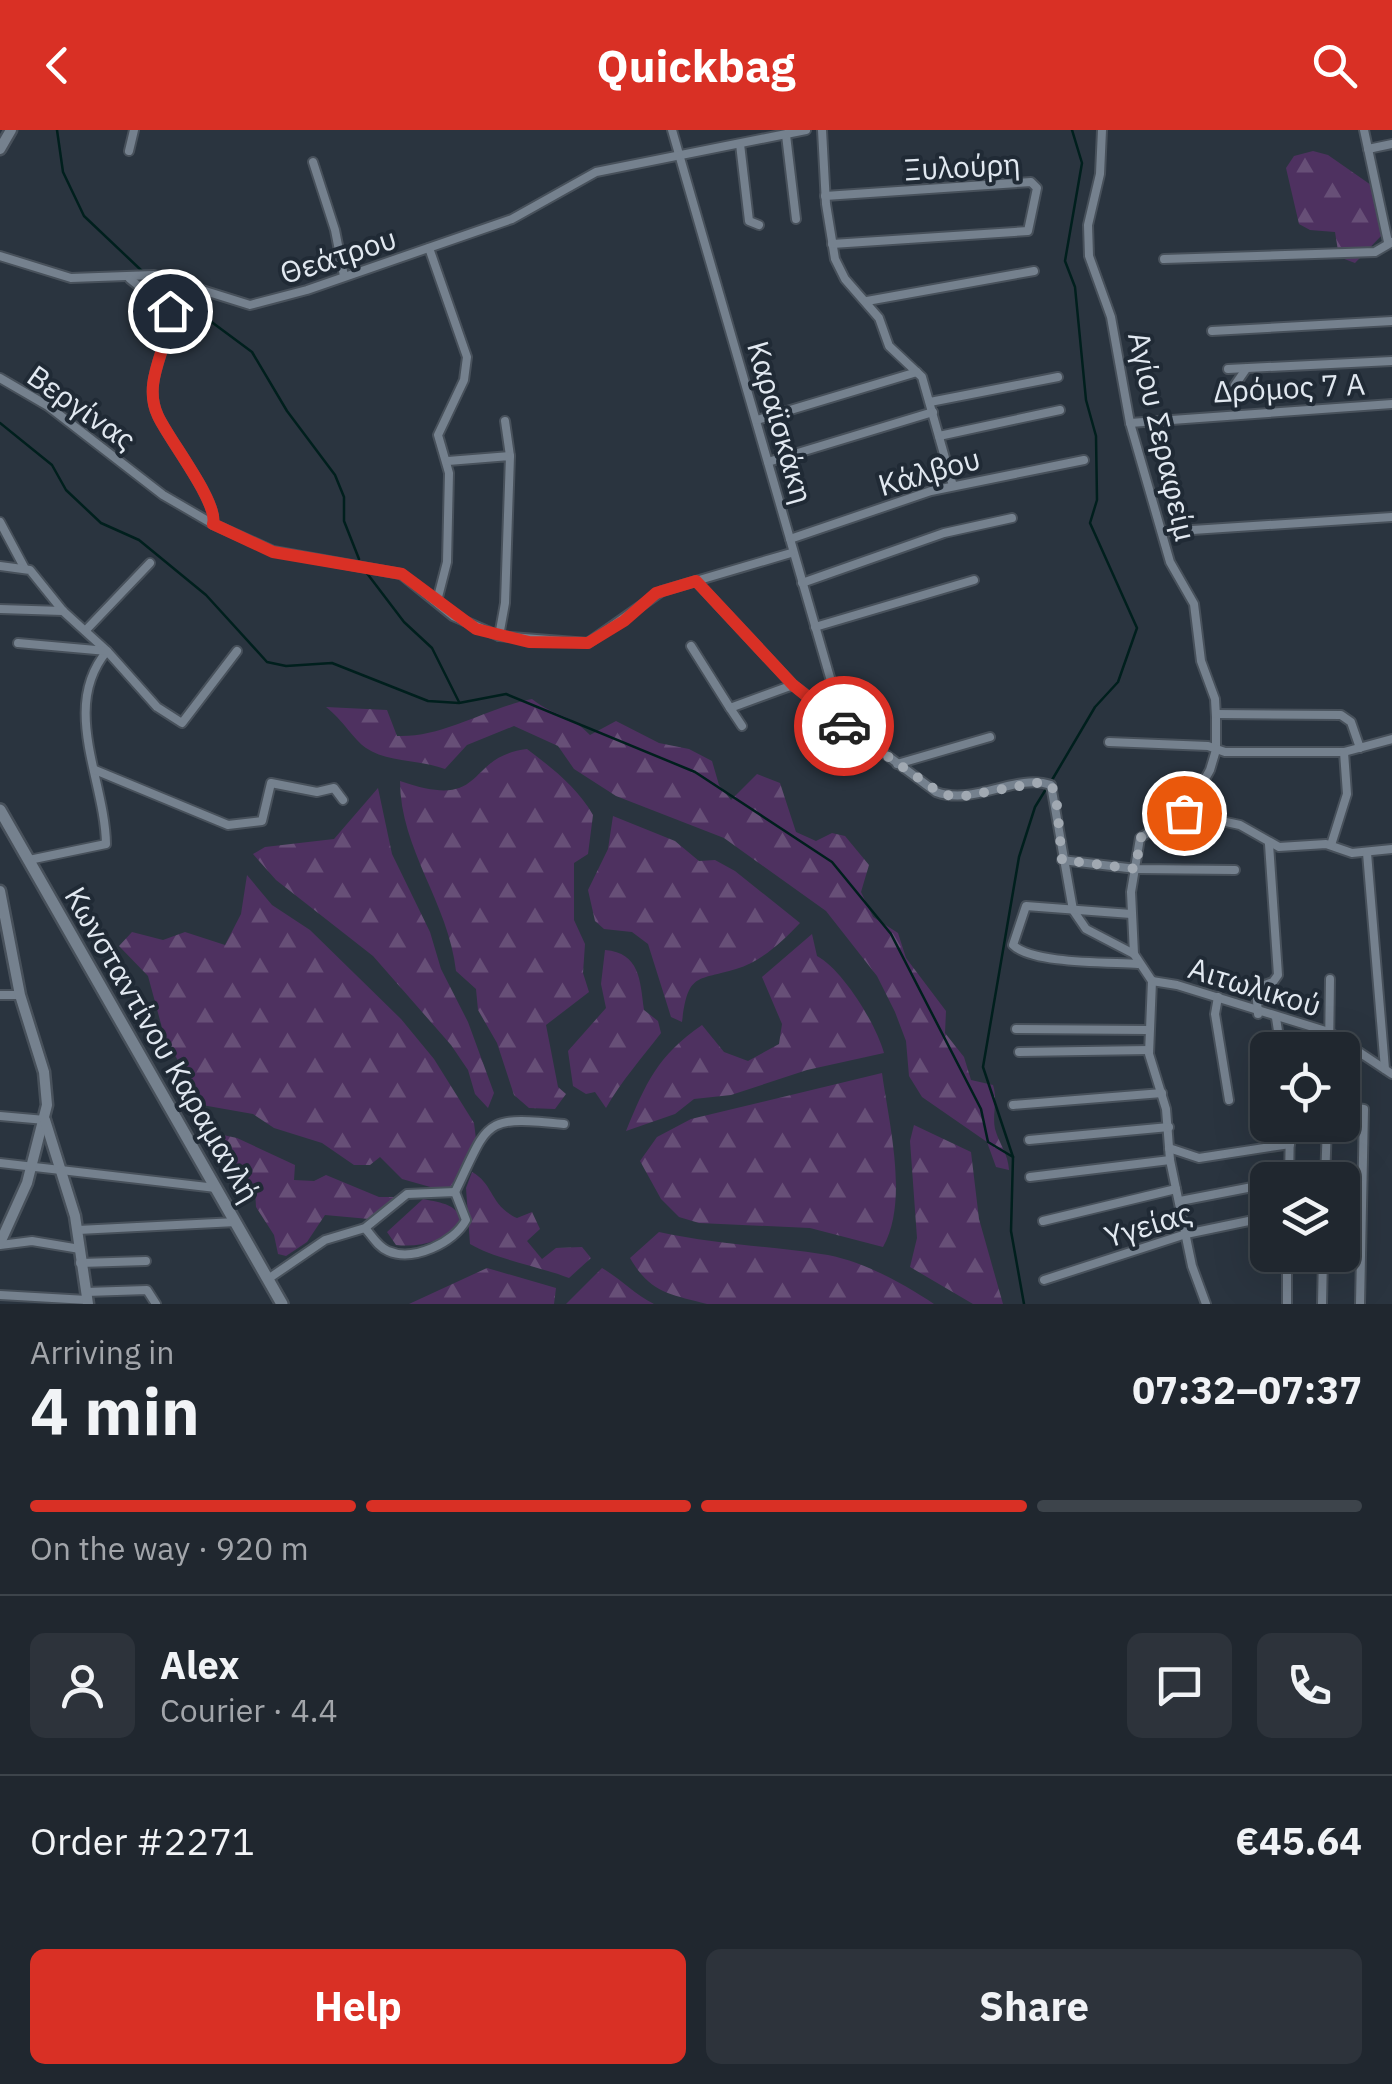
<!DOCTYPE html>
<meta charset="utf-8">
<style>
:root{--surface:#20272f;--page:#2d333b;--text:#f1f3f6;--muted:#a2a5aa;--line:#3d444b;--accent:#d93025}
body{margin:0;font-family:"IBM Plex Sans",sans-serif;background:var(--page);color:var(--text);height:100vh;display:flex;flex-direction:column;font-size:38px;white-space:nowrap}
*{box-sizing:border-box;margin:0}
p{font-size:32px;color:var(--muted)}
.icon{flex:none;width:55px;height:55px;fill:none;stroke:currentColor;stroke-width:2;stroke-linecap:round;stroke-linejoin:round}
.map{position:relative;height:1174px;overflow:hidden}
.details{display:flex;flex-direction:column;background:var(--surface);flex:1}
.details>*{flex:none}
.controls{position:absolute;left:1250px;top:902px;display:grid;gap:20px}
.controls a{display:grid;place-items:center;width:110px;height:110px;border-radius:15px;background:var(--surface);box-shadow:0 10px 40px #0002,0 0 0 2px var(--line);font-size:50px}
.pin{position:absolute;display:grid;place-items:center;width:85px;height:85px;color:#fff;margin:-42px;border:5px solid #fff;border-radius:50%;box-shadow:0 2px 10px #0007}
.courier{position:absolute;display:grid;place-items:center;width:100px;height:100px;margin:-50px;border:8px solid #d93025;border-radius:50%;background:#fff;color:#222;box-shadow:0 2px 12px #0007}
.headline em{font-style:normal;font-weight:800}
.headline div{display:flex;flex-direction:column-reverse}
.headline{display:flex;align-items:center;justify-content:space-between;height:170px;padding:0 30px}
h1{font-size:65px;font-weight:800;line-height:75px}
.bar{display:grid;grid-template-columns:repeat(4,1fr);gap:15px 10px;align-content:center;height:120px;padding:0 30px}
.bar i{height:12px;border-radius:8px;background:var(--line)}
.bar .current{background:var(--accent)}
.bar p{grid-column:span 4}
.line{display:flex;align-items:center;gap:25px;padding:0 30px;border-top:2px solid var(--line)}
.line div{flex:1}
.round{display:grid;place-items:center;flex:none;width:105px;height:105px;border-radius:15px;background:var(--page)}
.action{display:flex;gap:20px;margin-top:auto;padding:20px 30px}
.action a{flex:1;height:115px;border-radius:15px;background:var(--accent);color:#fff;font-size:40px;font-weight:800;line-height:115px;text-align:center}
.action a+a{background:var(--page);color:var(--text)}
header{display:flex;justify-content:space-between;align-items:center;height:130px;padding:0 30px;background:var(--accent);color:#fff;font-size:45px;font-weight:800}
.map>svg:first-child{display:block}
</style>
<header><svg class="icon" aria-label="back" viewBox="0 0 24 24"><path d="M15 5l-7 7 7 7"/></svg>Quickbag<svg class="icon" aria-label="search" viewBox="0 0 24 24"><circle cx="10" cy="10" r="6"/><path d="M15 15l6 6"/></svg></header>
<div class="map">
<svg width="1392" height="1174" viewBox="0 0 1392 1174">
<defs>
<pattern id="forest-firs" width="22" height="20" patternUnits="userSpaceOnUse" patternTransform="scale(2.5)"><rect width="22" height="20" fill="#4e3160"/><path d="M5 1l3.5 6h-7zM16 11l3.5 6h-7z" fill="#674f77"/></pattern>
</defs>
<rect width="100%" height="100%" fill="#2a343f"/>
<g fill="url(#forest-firs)">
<polygon points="1313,21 1328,25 1371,55 1382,105 1355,133 1339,127 1335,102 1310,100 1299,94 1286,38 1294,26"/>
<path d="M532 569C556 588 566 581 590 605L616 591 659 613 689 619 712 631 719 655 731 670 757 644 780 653 796 702 816 711 832 703 845 706 869 735 861 762 873 787 898 803 906 828 946 881 945 903 964 927 971 950 993 955C998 970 992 984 995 999 999 1014 1008 1023 1009 1040L996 1037 987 1012 922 967 909 946 906 911 895 882 877 846 826 781 724 708 616 666 574 639 558 616 514 596 467 615 445 639C421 630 386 632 366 618 354 610 343 590 326 577L387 580 397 606C443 608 486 578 532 569Z"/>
<path d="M527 619C552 638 577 657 593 685L588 724 574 733V790L585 814 583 843 589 862 546 895 558 957 566 964 555 979 529 978 514 965 497 913 478 880 476 859 456 841C449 774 400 719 400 651 489 682 463 627 527 619Z"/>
<polygon points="378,658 392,724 430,802 441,839 468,892 494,963 488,978 475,964 468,940 451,915 373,826 276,750 253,724 265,717 334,709"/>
<path d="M613 686 675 711 699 731 715 730 735 741 800 793C782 812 762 831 736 839 697 851 688 842 682 892L671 887 648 814 632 802 604 799 595 791 588 760 608 719Z"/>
<polygon points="247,745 272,775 310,800 401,889 434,929 474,993 476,1009 448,1062 402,1049 380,1027 370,1035 354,1035 322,1013 274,998 253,984 202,975 164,905 148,846 119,816 132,802 163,810 185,802 225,815 241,784"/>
<path d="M812 804 817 826C843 840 876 894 884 923L807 940 731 965 694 969 675 984 626 1001C646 953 657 926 702 895L724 922 748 931 779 914 782 894 762 847Z"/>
<path d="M605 820C640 823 640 850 644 880L658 891 661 903C642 928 622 950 606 978L595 962 586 964 573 956 568 921 606 878 601 854Z"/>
<path d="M882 943C889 994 909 1071 883 1117L810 1098 699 1093 679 1087 661 1069 640 1031 657 1007 691 989Z"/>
<polygon points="914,995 971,1022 979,1089 1003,1174 973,1174 910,1137 917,1108 910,1011"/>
<polygon points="209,1002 237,1008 295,1035 294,1050 314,1051 326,1045 379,1067 395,1067 369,1089 325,1085 307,1112 286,1126 278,1124 274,1105 256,1077 255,1059"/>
<path d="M472 1042C494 1054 490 1076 517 1088L532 1082 540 1099 527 1111 542 1129 556 1118 582 1117 591 1128 569 1148C538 1136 495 1129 470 1114L466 1058Z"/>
<path d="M423 1069C443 1073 457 1074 464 1094 444 1110 421 1118 396 1115L387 1102Z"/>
<path d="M659 1102C713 1114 767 1116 821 1124 859 1129 903 1153 934 1174H707C670 1164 651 1164 630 1128Z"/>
<polygon points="487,1138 556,1158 554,1174 409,1174"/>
<path d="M602 1138C621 1149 634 1164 654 1174H566Z"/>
</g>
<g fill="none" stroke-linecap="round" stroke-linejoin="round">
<g stroke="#001f1d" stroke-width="2.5">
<polyline points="57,0 63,42 84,86 142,141"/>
<polyline points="155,150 252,222 287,281 335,345 344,367 344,391 359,429"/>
<polyline points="0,293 52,335 66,360 101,393 139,410 206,465 267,532 286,536 332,533 428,571 459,573 506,564 695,642 832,732 891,804 981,979 988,1012 1013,1027"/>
<polyline points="366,442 404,492 432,518 459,572"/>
<polyline points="1052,650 1095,577 1118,552 1137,498 1090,393 1097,370 1096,306 1086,270 1075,157 1065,131 1082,33 1072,0"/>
<polyline points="1024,1174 1011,1101 1013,1027 983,937 1019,727 1035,677 1046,659"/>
</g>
<g stroke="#48515b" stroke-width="12">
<g id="minor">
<polyline points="672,0 844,596"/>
<polyline points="822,0 826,74 835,129 845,149 879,188 889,216 922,247 953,356"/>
<polyline points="1102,0 1100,44 1088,95 1089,126 1111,187 1130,293 1170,432 1194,474 1201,531 1215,569 1216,587 1216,620 1210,640 1190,676 1140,708 1131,762 1134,824"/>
<polyline points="1364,0 1388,112"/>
<polyline points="786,5 796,89"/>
<polyline points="740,14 749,91 759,95"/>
<polyline points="1368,19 1392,14"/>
<polyline points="129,21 134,0"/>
<polyline points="313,32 335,100 344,146"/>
<polyline points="825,66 1031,52 1037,58 1028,101 832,114"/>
<polyline points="429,118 467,227 464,250 438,305 449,343 447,432 437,471"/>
<polyline points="0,126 71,148 154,145 250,175 307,160 512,89 596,42 806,0"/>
<polyline points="1164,129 1375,122 1392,112"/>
<path d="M130 149 170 181C170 217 141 250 158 286 169 310 219 373 213 394"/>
<polyline points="867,171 1034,141"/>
<polyline points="1212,201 1392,191"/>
<polyline points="1228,239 1392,231"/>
<polyline points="0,248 48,276 163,365 213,394 273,421 401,444 453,486 499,506 588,513 662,461 791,423"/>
<polyline points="1235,255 1246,239"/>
<polyline points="930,272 1058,247"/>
<polyline points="757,290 917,242"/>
<polyline points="505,291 510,326"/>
<polyline points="1130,293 1392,274"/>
<polyline points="939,306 1060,280"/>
<polyline points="448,331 510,326 505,473 499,506"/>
<polyline points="768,332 933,282"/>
<polyline points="0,392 24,437"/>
<polyline points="1162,402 1392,387"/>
<polyline points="790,409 931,361 1084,330"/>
<path d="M0 436 30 440 63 481 107 521C60 577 105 650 106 714L29 730"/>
<path d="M696 451 793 555 936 662C975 676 1015 643 1051 655L1073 780 1086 799 1134 824 1152 851"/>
<polyline points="802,453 944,403 1012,388"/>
<polyline points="0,479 63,481"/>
<polyline points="815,497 974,450"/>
<polyline points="86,500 150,433"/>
<polyline points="18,513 107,521 157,577 182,593 237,521"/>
<polyline points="691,516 730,578 793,555"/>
<polyline points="730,578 742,596"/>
<polyline points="1216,584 1341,585 1351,592 1360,618"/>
<polyline points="1109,612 1208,616 1225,622 1344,622 1392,609"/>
<polyline points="897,634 990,607"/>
<polyline points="95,640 228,695 262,691 271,653 317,662 334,658 343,670"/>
<polyline points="1184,683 1240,695 1279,717 1326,714 1352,723 1392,719"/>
<polyline points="1331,715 1347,664 1344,622"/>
<polyline points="1367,723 1385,939"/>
<polyline points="1062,730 1136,739 1235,740"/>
<path d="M1131 784 1026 776 1013 815C1032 834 1109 832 1138 834"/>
<polyline points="1152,851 1149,924 1166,979 1170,1030 1192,1136 1206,1174"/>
<polyline points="1152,851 1177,855 1329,902 1392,944"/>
<polyline points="0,865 20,865"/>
<polyline points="1218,867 1215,884 1229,970"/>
<polyline points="1258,884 1256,858 1273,852 1278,845 1269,714"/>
<polyline points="1276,888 1281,920"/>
<polyline points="1016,899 1148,900"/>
<polyline points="1329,920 1330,849"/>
<polyline points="1019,922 1149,920"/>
<polyline points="1013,975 1162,963"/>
<polyline points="1342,976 1364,979 1360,1174"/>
<polyline points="0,986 45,990"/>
<polyline points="1029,1010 1169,997"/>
<polyline points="1169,1018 1199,1028 1290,1014"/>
<polyline points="0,1033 216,1058"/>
<polyline points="1030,1047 1170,1030"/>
<polyline points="1289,1050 1290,995"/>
<polyline points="1325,1050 1327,995"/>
<path d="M455 1062C489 992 481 985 564 994"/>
<polyline points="1180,1071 1268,1054"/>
<polyline points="1043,1091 1176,1059"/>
<polyline points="78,1100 236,1092"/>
<polyline points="0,1115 32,1111 80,1119"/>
<polyline points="1287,1125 1287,1174"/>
<polyline points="80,1133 146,1131"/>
<path d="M268 1149 325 1110 365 1098 407 1064 455 1062 466 1090C454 1113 413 1132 388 1121 378 1117 372 1106 365 1098"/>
<polyline points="1044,1150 1186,1104 1268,1087"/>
<polyline points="86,1162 147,1160 156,1174"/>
<polyline points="0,1165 87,1170"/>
<polyline points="1322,1174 1323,1125"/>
</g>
</g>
<g stroke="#48515b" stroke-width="15">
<g id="tertiary">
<polyline points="0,19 11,0"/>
<polyline points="0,761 20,865 44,942 47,975 27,1053 0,1113"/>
<polyline points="45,990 75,1086 88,1174"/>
</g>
</g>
<g stroke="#48515b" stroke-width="16">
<polyline id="secondary" points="0,680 282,1174"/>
</g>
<use href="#minor" stroke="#75818e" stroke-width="8"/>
<use href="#tertiary" stroke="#75818e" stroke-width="10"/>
<use href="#secondary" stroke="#75818e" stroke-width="11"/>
</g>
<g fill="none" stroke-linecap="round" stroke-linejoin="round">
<polyline stroke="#a1a9b2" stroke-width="10" stroke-dasharray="0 18" points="844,596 943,665 965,666 1042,652 1051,655 1056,665 1062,730 1136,739 1140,708 1184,683"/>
<path stroke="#d93025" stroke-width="12" d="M170 181C170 217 141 250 158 286 169 310 219 373 213 394L273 422 402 444 476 499 529 512 588 513 624 491 656 463 696 451 793 555 844 596"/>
</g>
<g text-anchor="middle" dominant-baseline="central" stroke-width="8" stroke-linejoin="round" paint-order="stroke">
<g font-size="30" fill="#e1e8f0" stroke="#202a35">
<text transform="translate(962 36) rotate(-3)">Ξυλούρη</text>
<text transform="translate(338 125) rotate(-18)">Θεάτρου</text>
<text transform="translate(1289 257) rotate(-3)">Δρόμος 7 Α</text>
<text transform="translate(82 277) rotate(35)">Βεργίνας</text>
<text transform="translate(781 292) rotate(74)">Καραϊσκάκη</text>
<text transform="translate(1163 306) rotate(77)">Αγίου Σεραφείμ</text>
<text transform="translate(929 341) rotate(-16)">Κάλβου</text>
<text transform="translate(1255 856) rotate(17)">Αιτωλικού</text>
<text transform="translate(163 914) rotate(60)">Κωνσταντίνου Καραμανλή</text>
<text transform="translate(1148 1094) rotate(-17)">Υγείας</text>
</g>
</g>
</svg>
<div class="controls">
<a><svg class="icon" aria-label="locate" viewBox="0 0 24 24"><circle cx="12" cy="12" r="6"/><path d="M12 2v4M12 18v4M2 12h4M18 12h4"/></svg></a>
<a><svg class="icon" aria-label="layers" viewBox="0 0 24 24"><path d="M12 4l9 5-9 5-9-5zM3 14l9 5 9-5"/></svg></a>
</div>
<div class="pin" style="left:1184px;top:683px;background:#ea580c"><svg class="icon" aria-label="bag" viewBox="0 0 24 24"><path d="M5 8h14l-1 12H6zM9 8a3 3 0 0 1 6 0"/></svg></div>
<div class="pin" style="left:170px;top:181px;background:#1f2937"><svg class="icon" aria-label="home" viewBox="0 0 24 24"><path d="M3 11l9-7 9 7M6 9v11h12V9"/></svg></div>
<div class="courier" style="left:844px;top:596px"><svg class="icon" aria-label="car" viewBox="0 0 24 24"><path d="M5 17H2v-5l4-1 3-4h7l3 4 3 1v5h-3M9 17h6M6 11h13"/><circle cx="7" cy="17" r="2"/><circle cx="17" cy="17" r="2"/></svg></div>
</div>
<section class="details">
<div class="headline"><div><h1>4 min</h1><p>Arriving in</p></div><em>07:32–07:37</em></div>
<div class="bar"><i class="current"></i><i class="current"></i><i class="current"></i><i></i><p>On the way · 920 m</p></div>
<div class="line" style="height:180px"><a class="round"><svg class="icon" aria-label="person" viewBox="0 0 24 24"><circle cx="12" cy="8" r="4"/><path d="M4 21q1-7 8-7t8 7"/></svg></a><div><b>Alex</b><p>Courier · 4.4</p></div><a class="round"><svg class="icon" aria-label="chat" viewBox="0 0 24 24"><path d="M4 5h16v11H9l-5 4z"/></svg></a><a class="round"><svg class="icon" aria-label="phone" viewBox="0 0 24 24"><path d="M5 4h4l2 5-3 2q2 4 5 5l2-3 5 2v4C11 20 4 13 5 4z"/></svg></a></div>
<div class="line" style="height:130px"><div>Order #2271</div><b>€45.64</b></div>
<div class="action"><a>Help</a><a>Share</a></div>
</section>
